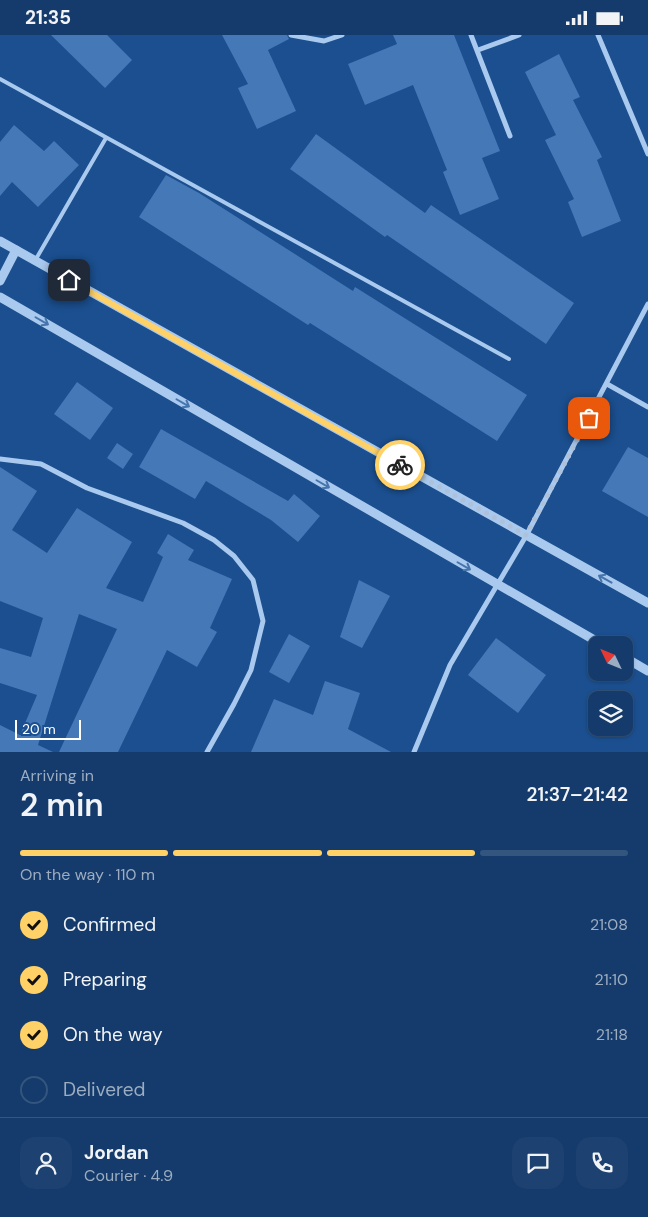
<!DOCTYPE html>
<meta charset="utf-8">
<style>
:root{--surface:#143b6b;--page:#1d4271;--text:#f1f3f6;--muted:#9dadc1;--line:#33557e;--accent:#ffd166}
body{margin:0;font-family:"DM Sans",sans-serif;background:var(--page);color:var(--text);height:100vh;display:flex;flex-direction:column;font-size:19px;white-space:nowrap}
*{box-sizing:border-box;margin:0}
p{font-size:16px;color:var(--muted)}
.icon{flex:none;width:28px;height:28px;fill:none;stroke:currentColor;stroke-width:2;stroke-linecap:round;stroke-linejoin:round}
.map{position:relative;height:717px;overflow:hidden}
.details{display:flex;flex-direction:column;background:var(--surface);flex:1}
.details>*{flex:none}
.needle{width:32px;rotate:313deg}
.buttons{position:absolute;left:588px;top:601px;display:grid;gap:10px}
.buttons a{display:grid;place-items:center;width:45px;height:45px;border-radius:10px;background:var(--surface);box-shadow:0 1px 4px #0004,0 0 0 1px var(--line);font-size:25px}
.scale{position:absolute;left:15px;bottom:12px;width:66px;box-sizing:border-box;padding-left:5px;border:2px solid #fff;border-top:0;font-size:14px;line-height:18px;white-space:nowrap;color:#fff;-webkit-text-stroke:4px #1b4f8f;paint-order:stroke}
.pin{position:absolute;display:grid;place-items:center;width:42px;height:42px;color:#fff;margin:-21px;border-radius:10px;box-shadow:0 2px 8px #0006}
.courier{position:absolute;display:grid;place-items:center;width:50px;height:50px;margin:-25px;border:4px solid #ffd166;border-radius:50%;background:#fff;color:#222;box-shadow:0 1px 6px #0007}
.head em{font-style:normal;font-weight:600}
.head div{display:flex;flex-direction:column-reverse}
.head{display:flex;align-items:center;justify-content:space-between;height:85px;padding:0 20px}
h1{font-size:32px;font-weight:600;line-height:38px}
.bar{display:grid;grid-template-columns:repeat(4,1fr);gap:8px 5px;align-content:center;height:60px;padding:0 20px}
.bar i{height:6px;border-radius:4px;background:var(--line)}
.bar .current{background:var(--accent)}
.bar p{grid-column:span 4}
.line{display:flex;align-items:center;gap:12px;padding:0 20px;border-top:1px solid var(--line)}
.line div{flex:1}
.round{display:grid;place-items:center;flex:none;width:52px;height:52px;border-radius:15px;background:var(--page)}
ol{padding:0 20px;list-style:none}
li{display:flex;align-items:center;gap:15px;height:55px}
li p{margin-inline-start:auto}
li .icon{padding:5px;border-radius:50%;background:var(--accent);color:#111;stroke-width:4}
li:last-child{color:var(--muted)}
li i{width:28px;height:28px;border:2px solid var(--line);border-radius:50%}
.status{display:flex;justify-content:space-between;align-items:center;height:35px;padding:0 25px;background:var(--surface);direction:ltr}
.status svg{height:14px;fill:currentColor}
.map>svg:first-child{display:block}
</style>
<div class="status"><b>21:35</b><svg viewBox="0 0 49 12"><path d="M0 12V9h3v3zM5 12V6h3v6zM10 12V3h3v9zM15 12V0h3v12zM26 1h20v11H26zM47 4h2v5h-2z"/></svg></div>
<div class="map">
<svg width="648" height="717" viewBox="0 0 648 717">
<rect width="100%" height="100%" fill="#1b4f8f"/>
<g fill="#4478b7">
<polygon points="51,0 107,0 132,25 105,53"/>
<polygon points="222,0 287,0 289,4 268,15 296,76 257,94 238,53 248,49"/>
<polygon points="393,0 454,0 500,116 482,123 499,164 460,180 443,137 447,135 413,50 365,70 348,29 397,9"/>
<polygon points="559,19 580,62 573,65 602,122 597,125 621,186 582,202 568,167 574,164 545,105 556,100 525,37"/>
<polygon points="14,90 44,116 54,106 79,130 38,172 12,147 0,161 0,107"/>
<polygon points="316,99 425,178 431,170 574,268 546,309 387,200 385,202 290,134"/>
<polygon points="166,140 199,158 353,256 355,252 527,360 497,406 310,288 308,290 139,182"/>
<polygon points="77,347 113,373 90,405 54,379"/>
<polygon points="161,394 288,466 294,459 320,481 298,507 271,485 206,446 195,464 139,432"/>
<polygon points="117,408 133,419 123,434 107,423"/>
<polygon points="628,412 648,423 648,482 602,456"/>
<polygon points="0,432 37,456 12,495 47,518 77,473 132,507 106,553 143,567 163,522 157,518 168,499 194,515 188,525 232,544 210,593 217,597 197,632 167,615 118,717 59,717 117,594 79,579 38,710 53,717 0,717 0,690 20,700 37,660 0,648 0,613 31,622 43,583 0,566"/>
<polygon points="359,545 390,561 362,613 340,602"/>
<polygon points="289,599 310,611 289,648 269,637"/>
<polygon points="496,603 546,640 518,678 468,640"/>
<polygon points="325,646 360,658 348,694 391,717 251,717 274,664 313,680"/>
</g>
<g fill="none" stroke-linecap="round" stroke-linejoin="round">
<g stroke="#a9c9ee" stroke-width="4">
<polyline points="0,44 509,324"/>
<polyline points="36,224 106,103"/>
</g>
<g stroke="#a9c9ee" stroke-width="5">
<polyline points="291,0 324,6 342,0"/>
<polyline points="471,0 510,101"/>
<polyline points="598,0 648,119"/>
<polyline points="478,15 519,0"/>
<polyline points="607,349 648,372"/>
<polyline points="0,424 41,429 87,453 183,488 214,505 234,521 253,545 263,586 251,635 234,669 207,717"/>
<polyline points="414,717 450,630 526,501 648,269"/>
</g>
<g stroke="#a9c9ee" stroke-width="9">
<polyline points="0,206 648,568"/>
<polyline points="0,246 16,215"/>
<polyline points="0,262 603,610"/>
<polyline points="624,622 648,636"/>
</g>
</g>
<defs><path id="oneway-shaft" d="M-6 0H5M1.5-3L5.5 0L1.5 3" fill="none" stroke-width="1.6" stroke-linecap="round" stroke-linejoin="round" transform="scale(1.25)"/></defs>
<g stroke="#4674ac">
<use href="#oneway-shaft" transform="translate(42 286) rotate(30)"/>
<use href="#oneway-shaft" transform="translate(183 368) rotate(30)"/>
<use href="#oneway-shaft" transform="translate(323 449) rotate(30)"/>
<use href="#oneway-shaft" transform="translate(464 531) rotate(30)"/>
<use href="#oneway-shaft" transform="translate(605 544) rotate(-151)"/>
</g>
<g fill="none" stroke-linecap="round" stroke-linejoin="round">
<polyline stroke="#afc1d8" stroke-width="5" stroke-dasharray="0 9" points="400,430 526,500 589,383"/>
<polyline stroke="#ffd166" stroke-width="6" points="69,245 400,430"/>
</g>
</svg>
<div class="buttons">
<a><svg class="needle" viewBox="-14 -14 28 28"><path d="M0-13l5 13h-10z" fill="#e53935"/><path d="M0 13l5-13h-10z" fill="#9dadc1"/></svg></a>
<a><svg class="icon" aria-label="layers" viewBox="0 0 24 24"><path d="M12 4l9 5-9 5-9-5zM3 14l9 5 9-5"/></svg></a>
</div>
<div class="scale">20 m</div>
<div class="pin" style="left:589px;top:383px;background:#ea580c"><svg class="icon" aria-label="bag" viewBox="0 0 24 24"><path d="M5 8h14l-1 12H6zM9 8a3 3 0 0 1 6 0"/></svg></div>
<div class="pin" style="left:69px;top:245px;background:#1f2937"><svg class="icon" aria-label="home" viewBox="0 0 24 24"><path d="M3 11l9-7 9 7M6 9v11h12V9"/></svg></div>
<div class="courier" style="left:400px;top:430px"><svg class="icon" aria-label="bike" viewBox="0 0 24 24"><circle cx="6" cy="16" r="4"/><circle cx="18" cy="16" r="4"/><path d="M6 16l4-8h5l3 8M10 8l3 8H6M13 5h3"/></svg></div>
</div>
<section class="details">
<div class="head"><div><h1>2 min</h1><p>Arriving in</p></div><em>21:37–21:42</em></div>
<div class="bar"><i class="current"></i><i class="current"></i><i class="current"></i><i></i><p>On the way · 110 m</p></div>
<ol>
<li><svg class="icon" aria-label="check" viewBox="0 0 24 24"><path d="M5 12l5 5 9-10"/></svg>Confirmed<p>21:08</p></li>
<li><svg class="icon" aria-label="check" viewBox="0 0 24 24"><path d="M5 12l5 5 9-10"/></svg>Preparing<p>21:10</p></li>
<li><svg class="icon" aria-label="check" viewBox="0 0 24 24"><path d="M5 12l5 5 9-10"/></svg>On the way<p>21:18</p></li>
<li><i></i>Delivered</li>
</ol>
<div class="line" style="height:90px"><a class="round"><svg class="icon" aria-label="person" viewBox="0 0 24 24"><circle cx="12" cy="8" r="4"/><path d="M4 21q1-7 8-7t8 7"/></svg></a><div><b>Jordan</b><p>Courier · 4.9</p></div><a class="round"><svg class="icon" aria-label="chat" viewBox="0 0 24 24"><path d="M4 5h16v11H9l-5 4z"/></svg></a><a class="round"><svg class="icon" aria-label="phone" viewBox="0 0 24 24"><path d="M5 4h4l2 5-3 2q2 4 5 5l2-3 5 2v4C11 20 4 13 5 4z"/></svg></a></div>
</section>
